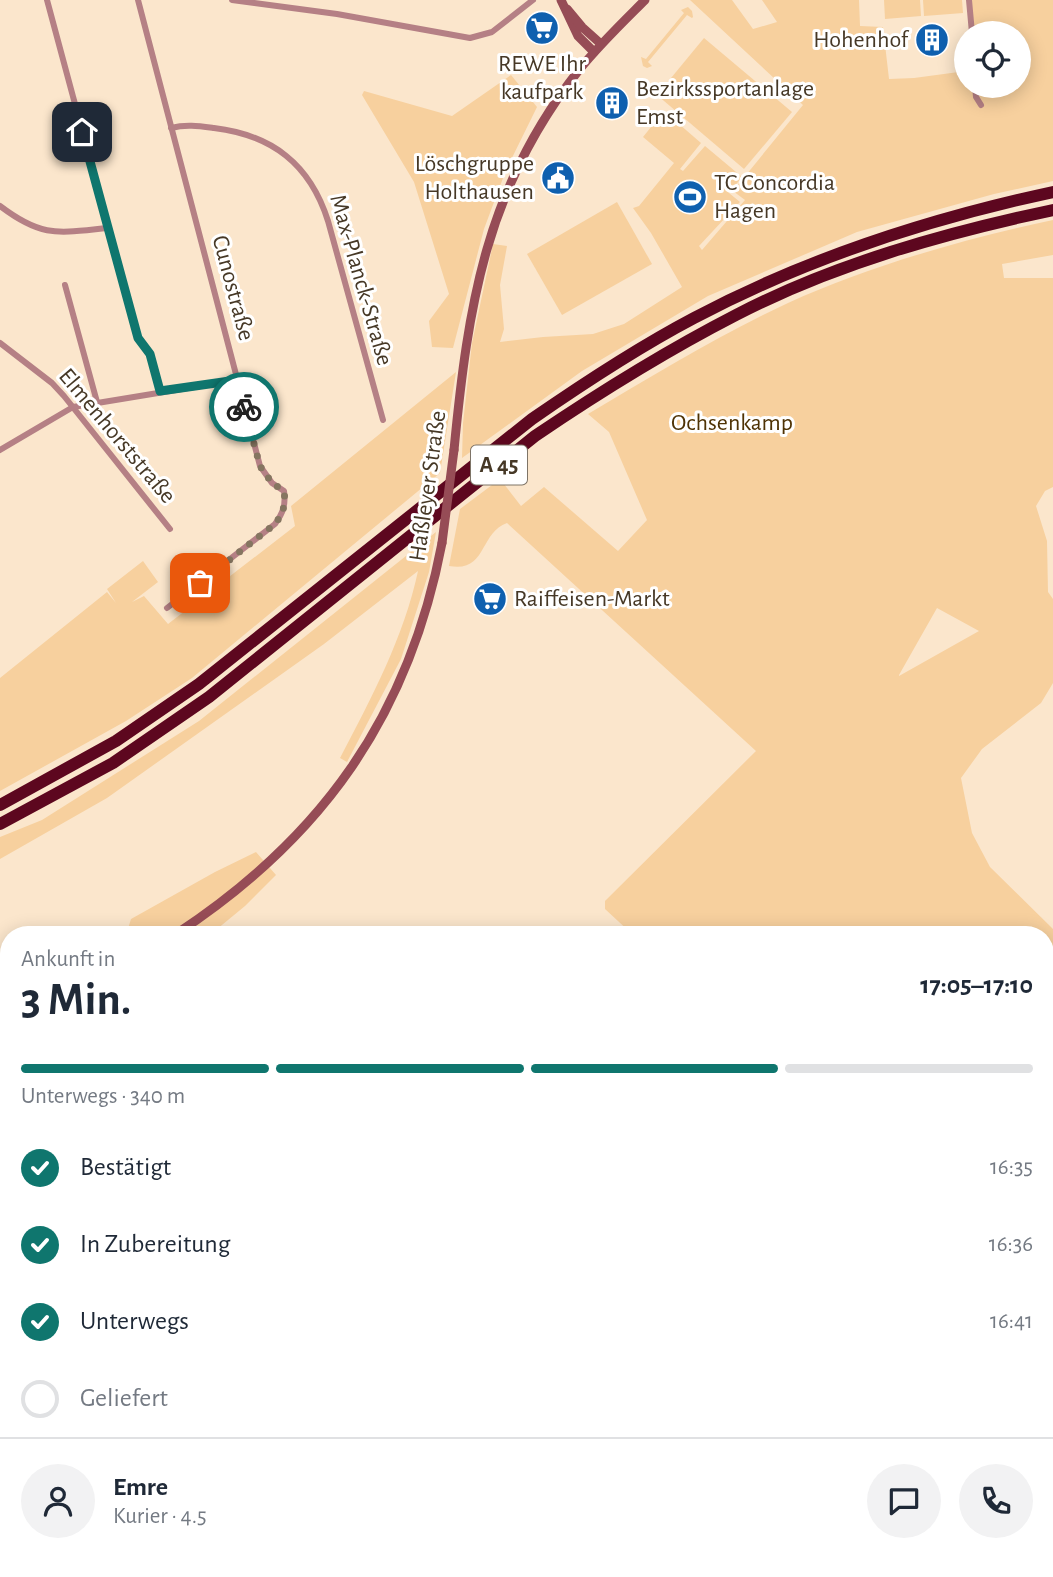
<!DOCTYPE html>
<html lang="de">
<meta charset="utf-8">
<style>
:root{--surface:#fff;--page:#f2f2f3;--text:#1f2937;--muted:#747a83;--line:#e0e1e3;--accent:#0f766e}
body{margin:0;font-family:"Alegreya Sans",sans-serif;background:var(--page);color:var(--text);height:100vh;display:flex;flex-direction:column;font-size:26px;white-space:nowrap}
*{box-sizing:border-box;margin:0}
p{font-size:23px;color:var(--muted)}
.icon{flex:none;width:38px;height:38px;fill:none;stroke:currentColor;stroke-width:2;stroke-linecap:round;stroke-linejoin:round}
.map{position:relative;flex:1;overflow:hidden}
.panel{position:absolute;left:0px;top:926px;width:1054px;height:653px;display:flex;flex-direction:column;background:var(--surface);border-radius:28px 28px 0 0;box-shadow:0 4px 18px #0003}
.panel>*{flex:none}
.fabs{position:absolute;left:954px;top:21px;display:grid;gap:14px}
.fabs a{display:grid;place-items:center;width:77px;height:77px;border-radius:50%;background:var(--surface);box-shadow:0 4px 18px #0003;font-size:35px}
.pin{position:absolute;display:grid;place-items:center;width:60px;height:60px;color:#fff;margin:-30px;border-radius:14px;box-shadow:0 4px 10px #0006}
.courier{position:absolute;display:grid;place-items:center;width:70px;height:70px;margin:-35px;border:5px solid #0f766e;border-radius:50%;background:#fff;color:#222;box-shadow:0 2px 9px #0007}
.summary em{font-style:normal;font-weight:700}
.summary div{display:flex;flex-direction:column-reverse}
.summary{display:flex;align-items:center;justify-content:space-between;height:119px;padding:0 21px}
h1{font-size:46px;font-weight:700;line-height:52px}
.bar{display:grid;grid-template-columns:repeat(4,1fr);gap:10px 7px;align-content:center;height:84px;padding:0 21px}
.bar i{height:9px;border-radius:5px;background:var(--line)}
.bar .on{background:var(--accent)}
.bar p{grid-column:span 4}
.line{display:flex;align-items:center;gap:18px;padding:0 21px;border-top:2px solid var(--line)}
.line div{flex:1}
.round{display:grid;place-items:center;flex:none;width:74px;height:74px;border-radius:37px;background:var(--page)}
ol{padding:0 21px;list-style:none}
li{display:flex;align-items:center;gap:21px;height:77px}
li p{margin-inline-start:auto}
li .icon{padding:7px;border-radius:50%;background:var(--accent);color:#fff;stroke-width:4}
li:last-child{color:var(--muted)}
li i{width:38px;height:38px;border:4px solid var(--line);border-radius:50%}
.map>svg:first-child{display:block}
</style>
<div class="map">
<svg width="1053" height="1577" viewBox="0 0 1053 1577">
<rect width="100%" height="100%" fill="#fbe6cc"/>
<g fill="#f7d09e" fill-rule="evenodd">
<polygon points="690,0 732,0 753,29 777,22 762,0 859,0 860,26 883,27 889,79 914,78 966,71 966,86 1018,86 1018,33 972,33 969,0 1053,0 1053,181 994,194 857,232 708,296 582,371 462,458 463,423 472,343 493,244 507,246 500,285 504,329 500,342 543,337 593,334 624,324 682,287 651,233 633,208 639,206 674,163 643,137 664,111 701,143 680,169 683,171 705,146 742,177 729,193 740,202 699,246 702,250 745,200 733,191 803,105"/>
<polygon points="884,0 920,0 921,16 885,19"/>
<polygon points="923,0 962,0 963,13 924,16"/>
<polygon points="688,7 692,11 693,17 692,18 687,15 648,62 652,66 647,68 643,66 641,57 646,59 684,13 681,10"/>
<polygon points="704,38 792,112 744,169 657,95"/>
<polygon points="511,75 537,107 506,170 484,229 453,348 432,347 429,321 449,294 414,182 362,95 364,91 452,116"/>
<polygon points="617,202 652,264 562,315 527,254"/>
<path d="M1053 220V255L1002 264 1004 278H1053V487L1045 491 1036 506 1047 541 1048 592 1053 599V683L1041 703 982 749 961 778 972 833 990 867 1053 929V1163L1045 1164V934H632L605 909V901L756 751 507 523C479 533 487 573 449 566L460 509 500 479 521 506 544 487 618 551 647 520 609 432 588 414C654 375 719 335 788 303 869 266 967 238 1053 220ZM937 608 979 631 899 676V675Z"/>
<polygon points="456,372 440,473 192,678 126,721 0,791 0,678 107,592 116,603 107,589 143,561 158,582 132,602 144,596 168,624 295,526 291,506"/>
<path d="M436 532 429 572 401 659 347 762 340 758C371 699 404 637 418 571L324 644 107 798 0 859V837L42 820 199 721Z"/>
<polygon points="256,852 276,875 245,906 211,934 123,934 127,932 131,919 215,872"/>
<polygon points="9,992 9,1046 0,1051 0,996"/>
<polygon points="9,1569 226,1570 225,1572 227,1577 0,1577"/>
<polygon points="241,1570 503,1570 502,1577 242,1577"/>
</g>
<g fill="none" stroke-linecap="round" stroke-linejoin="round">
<g stroke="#b58085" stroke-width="6">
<polyline points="47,0 138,338 150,354 160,391"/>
<path d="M138 0 260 466 272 483 284 491C286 505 283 513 275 524L167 608"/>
<polyline points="232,0 337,14 470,38 492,32 533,0"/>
<polyline points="969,0 972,33"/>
<polyline points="975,86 976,97 981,105"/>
<path d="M171 128C186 124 199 126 214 128 272 135 310 164 328 221L383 420"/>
<path d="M0 206C42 238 58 233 107 228"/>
<polyline points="65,285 97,402"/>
<polyline points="0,343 52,383 64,396 170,529"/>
<polyline points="0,450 73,407 237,380"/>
<polyline points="224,1577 232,1570"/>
</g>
<g stroke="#964c56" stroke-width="9">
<polyline points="561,0 578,36 594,52"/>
<polyline points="567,9 582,27 601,44"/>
<path d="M454 450C468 305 486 187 579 70 599 45 622 23 645 0"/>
<path d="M176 934C322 838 409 716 442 543"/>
<polyline points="0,1026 9,1022"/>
</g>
<g stroke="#5d071f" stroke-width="12">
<path d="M0 805 116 741 199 684 532 419C584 383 637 348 694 318 807 258 928 219 1053 192"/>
<path d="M0 824 113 763 209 697 535 436C600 392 666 351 736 315 834 264 945 233 1053 210"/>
</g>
<polyline stroke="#964c56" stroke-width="9" points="442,543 454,450"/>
</g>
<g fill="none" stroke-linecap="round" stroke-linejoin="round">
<path stroke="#857560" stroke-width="7" stroke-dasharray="0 12.6" d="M200 583 275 524C283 513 286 505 284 491L272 483 260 466 244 407"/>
<polyline stroke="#0f766e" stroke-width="9" points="82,132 138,338 150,354 160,391 237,380 244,407"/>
</g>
<defs>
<g id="supermarket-disc" transform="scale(1.75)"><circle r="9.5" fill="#0f60af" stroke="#fff"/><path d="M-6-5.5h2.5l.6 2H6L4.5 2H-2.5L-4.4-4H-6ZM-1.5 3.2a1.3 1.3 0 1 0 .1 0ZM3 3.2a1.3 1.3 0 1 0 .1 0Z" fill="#fff"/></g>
<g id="building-disc" transform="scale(1.75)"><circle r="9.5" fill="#0f60af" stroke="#fff"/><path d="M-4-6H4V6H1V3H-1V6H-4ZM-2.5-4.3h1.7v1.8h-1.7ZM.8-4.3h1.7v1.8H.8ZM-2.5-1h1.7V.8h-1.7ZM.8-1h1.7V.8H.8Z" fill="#fff"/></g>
<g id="civic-disc" transform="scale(1.75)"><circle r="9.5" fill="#0f60af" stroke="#fff"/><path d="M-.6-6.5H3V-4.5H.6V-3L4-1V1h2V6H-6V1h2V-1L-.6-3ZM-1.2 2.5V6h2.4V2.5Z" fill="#fff"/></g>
<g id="stadium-disc" transform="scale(1.75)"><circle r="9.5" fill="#0f60af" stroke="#fff"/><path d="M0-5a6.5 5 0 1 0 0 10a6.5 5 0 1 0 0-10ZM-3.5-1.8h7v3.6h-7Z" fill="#fff"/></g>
</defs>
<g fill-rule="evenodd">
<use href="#supermarket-disc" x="542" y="28"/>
<use href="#building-disc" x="932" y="40"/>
<use href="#building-disc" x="612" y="103"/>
<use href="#civic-disc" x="558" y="178"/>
<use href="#stadium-disc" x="690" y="197"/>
<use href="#supermarket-disc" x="490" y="599"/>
</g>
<g text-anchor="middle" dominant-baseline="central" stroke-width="6" stroke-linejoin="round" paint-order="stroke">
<rect fill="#fff" stroke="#7e7467" stroke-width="2" x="471" y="445.5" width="56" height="39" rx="5"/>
<g font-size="23" font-weight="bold" fill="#463826">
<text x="499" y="465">A 45</text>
</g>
<g font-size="24" fill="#463826" stroke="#fff" text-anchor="start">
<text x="908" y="40" text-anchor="end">Hohenhof</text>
<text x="542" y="64" text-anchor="middle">REWE Ihr<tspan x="542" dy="28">kaufpark</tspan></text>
<text x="636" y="89">Bezirkssportanlage<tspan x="636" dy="28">Emst</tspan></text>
<text x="534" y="164" text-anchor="end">Löschgruppe<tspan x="534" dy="28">Holthausen</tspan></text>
<text x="714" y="183">TC Concordia<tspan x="714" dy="28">Hagen</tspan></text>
<text x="514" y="599">Raiffeisen-Markt</text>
</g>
<g font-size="24" fill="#463826" stroke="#fff">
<text transform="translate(361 280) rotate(74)">Max-Planck-Straße</text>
<text transform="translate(233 288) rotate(75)">Cunostraße</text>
<text transform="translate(117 436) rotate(50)">Elmenhorststraße</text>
<text transform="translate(428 486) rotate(-82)">Haßleyer Straße</text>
</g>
<g font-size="24" fill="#4f3305" stroke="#fff">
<text x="732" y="423">Ochsenkamp</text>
</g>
</g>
</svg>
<div class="fabs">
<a><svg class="icon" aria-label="locate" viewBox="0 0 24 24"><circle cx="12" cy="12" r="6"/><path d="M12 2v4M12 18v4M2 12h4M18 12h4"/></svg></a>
</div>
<div class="pin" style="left:200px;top:583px;background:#ea580c"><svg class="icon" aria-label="bag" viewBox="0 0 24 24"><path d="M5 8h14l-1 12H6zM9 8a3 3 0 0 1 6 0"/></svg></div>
<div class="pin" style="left:82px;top:132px;background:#1f2937"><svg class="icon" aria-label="home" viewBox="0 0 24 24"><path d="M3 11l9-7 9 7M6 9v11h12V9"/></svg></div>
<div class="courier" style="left:244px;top:407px"><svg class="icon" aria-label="bike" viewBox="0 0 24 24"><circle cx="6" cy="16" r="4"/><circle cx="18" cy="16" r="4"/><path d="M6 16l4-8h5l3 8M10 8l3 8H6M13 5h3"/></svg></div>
<section class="panel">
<div class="summary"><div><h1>3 Min.</h1><p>Ankunft in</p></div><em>17:05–17:10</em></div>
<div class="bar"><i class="on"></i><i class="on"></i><i class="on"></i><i></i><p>Unterwegs · 340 m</p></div>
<ol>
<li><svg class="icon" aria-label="check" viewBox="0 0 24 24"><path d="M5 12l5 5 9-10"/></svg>Bestätigt<p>16:35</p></li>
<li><svg class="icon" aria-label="check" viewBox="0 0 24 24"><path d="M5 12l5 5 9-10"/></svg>In Zubereitung<p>16:36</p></li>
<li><svg class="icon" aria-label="check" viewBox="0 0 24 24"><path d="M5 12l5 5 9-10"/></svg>Unterwegs<p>16:41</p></li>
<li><i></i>Geliefert</li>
</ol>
<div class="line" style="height:126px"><a class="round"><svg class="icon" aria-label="person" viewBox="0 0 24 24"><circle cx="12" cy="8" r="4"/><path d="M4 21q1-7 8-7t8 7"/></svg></a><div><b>Emre</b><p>Kurier · 4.5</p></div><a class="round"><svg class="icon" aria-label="chat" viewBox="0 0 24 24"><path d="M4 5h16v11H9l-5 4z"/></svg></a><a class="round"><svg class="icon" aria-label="phone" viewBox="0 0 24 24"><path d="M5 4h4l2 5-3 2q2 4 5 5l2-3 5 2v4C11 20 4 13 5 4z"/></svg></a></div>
</section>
</div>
